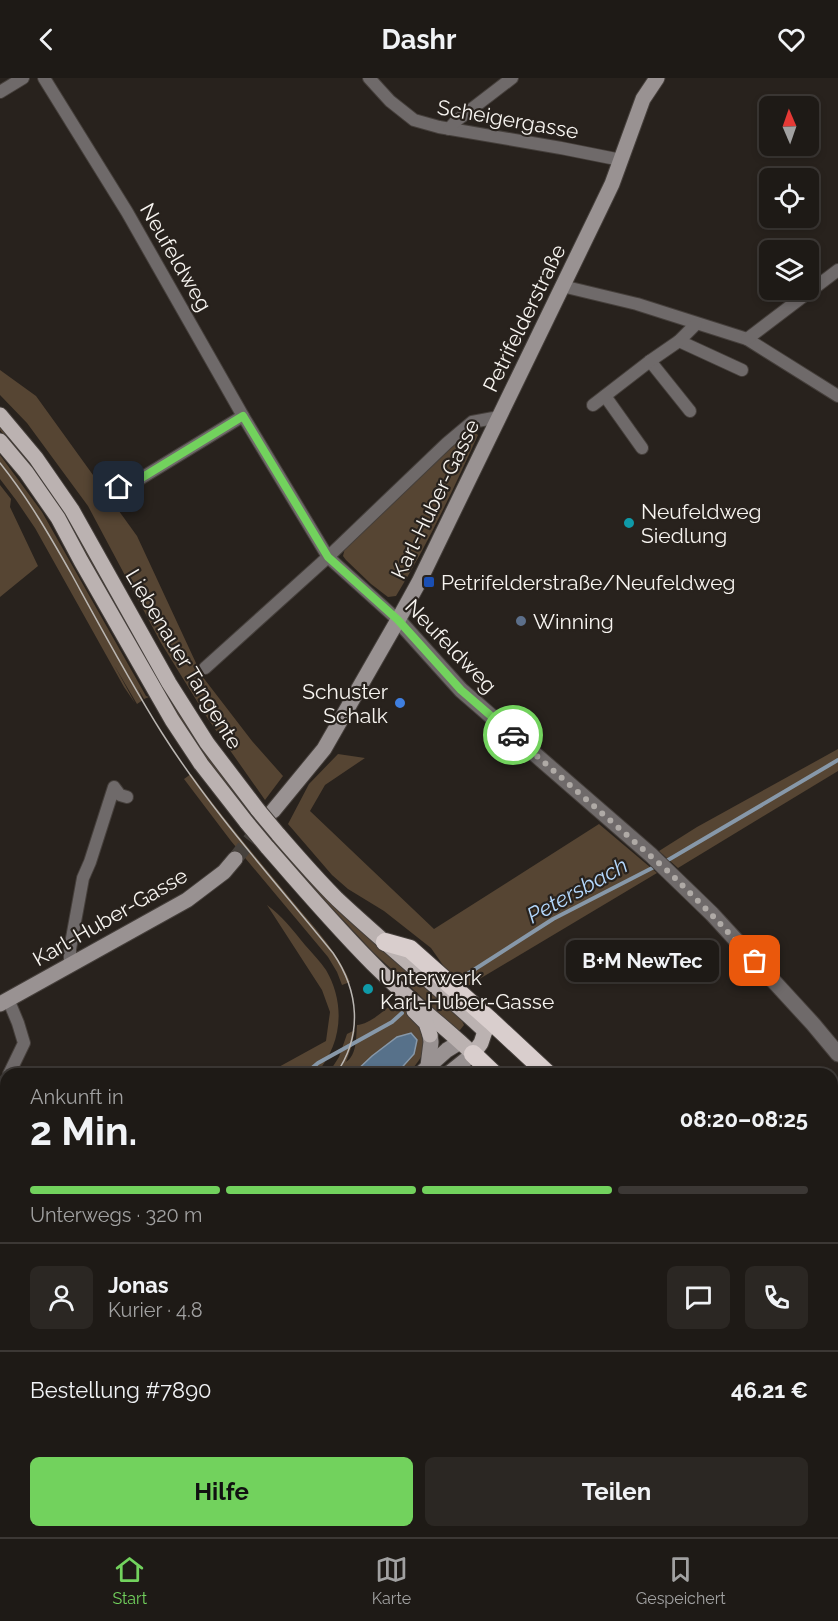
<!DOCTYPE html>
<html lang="de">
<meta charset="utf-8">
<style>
:root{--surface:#1e1a16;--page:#2b2723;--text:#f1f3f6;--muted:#a1a1a1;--line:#3c3835;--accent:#72d25d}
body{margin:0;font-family:Raleway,sans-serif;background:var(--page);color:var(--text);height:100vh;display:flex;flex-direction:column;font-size:22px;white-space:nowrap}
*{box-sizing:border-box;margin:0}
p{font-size:20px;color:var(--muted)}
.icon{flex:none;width:33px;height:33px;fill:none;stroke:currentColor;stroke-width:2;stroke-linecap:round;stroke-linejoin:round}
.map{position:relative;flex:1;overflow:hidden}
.sheet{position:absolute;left:0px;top:990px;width:838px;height:470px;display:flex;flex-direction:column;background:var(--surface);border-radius:18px 18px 0 0;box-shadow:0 3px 9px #0003,0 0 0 2px var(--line)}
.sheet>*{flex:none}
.needle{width:39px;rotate:358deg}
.fabs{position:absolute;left:759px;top:18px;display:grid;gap:12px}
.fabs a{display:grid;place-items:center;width:60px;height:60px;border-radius:9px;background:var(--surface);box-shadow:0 3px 9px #0003,0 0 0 2px var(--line);font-size:30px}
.pin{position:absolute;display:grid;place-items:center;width:51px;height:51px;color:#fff;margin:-26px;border-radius:12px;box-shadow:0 3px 9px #0006}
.courier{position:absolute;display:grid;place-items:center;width:60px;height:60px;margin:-30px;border:4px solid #72d25d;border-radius:50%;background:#fff;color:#222;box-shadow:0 2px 8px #0007}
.bubble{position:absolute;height:42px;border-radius:9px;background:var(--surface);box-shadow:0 3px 9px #0003,0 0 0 2px var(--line);font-size:20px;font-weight:700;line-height:42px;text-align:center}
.overview em{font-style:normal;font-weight:700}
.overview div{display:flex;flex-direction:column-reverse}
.overview{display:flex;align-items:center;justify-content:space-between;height:102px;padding:0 30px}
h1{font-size:39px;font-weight:700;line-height:45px}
.bar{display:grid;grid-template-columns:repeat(4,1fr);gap:9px 6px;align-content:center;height:72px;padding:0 30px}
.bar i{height:8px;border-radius:4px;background:var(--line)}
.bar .active{background:var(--accent)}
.bar p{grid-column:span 4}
.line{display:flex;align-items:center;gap:15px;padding:0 30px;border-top:2px solid var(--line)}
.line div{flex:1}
.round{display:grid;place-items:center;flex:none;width:63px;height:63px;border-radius:9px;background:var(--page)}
.cta{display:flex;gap:12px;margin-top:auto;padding:12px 30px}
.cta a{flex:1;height:69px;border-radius:9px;background:var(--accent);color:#111;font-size:24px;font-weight:700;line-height:69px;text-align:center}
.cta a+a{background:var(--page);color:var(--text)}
header{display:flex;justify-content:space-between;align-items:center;height:78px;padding:0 30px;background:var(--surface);font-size:27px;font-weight:700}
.tab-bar{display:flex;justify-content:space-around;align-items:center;height:84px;border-top:2px solid var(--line);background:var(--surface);font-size:16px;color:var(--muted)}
.tab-bar a{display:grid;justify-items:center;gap:3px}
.tab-bar .active{color:var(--accent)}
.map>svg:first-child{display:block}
</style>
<header><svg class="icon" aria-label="back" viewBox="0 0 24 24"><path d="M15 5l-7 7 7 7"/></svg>Dashr<svg class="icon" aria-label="heart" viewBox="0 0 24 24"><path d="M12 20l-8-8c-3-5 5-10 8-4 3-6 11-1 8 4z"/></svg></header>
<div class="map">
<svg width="838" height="1459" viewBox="0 0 838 1459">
<rect width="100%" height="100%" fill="#28221d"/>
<g fill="#564533">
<polygon points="0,292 36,318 137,458 202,598 252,663 283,698 265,722 208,641 161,565 88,428 27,345 0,317"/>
<polygon points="0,348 27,379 67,436 206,675 240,720 294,785 460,939 464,947 460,952 457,952 373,874 293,788 237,725 182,647 6,359 0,352"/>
<path d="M469 350 478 357C453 412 428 466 396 518L388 519 371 506 346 482 343 478 345 470Z"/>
<polygon points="0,377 42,434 146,618 149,619 144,621 138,610 143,622 137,626 114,587 135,625 124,609 35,450 16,422 0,401"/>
<polygon points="0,407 11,421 10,429 38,488 0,519"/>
<polygon points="838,671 838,693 678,790 659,773 697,749"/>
<polygon points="338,676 365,680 325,707 310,733 434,851 599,746 657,795 466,909 445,890 431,870 384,833 348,811 332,797 288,746 309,706"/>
<path d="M191 696C222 739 255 778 289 819 311 846 337 872 350 904L342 907 337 894 328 879 231 763 184 701Z"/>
<path d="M267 827C282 838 293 852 305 867 312 875 320 883 326 892 346 926 342 967 316 996H266L326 963 330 934 322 912Z"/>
<path d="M396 923C421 949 440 965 407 996H340L342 991 338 996H328L339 979 347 956 355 952 351 970 346 984C357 977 356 959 357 947 371 946 385 931 396 923Z"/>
</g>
<polygon fill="#57718a" stroke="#8798a9" stroke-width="1.5" points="411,955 417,962 414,976 396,996 353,996 372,978 397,959"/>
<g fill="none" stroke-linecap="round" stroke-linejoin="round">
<g stroke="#8798a9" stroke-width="4">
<polyline points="663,785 838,682"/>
<polyline points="458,902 553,841 656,788"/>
<polyline points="293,996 297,994 306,995 318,985 392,944 402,935"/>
<polyline points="0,1203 6,1196"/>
</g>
<polyline stroke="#47423d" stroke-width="15" stroke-dasharray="15 8" stroke-linecap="butt" points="235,781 273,733"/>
<g stroke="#453f3b" stroke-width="14">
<g id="minor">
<polyline points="44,0 127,134 243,338 328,479 398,542"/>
<polyline points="369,0 390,23 414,42 439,49 561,70 621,82"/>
<polyline points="0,14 23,0"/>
<polyline points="449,51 456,43 512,0"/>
<polyline points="562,208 637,226 747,261 838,318"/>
<polyline points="747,261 838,192"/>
<polyline points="679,263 742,292"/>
<polyline points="650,283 690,333"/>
<polyline points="605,318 642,370"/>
<polyline points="593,327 650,283 679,263 696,246"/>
<polyline points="119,409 125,410 243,338"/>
<polyline points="205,590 328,479 447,365 472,344 499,339"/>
<polyline points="70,887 70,871 83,800 90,784 114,709 120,717 127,719"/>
<polyline points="8,921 18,945 24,965 9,996"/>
<polyline points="0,1015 6,1002"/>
</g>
</g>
<g stroke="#453f3b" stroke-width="17">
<g id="tertiary">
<polyline points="398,542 461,612 651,777 712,836 813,946 838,976"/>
<polyline points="832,1219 838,1213"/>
<polyline points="760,1459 764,1454"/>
</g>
</g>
<g stroke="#453f3b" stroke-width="17">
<g id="secondary">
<polyline points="273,733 324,671 398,542 419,504 600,131 612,106 643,21 657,0"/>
<polyline points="0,926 187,822 224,794 235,781"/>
<polyline points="428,988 431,964 430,957"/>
<polyline points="420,996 447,972 460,964"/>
<polyline points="448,996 473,976"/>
<polyline points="702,1454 712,1459"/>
<path d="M735 1459C742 1456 748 1456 755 1459"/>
</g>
</g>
<g stroke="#453f3b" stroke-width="17">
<g id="primary">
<polyline points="0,337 36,380 72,432 169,605 207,665 258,732"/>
<polyline points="0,363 26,394 58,440 81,483 172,642 201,686 247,745"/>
<path d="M278 756C297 778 316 800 337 821 385 866 437 908 485 953"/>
<path d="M267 769C304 811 340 854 381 894 410 923 443 947 473 976L481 965 485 953"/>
<polyline points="414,933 426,945 430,957"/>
</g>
</g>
<g stroke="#453f3b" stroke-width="20">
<g id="motorway">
<polyline points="385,864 410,871 491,943 548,996"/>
<polyline points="473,976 494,996"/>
<polyline points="832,1284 838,1289"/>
<polyline points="832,1307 838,1313"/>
</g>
</g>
<use href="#minor" stroke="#6f6a6a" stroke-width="12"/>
<use href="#tertiary" stroke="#6f6a6a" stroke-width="15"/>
<use href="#secondary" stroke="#999292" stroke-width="15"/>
<use href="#primary" stroke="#bbb2b1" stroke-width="15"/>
<use href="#motorway" stroke="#d9cecd" stroke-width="18"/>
<g stroke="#bab6b2" stroke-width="1.5">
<path d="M0 385C28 420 50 458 72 497 101 550 130 604 162 655 212 734 275 803 333 875 359 913 363 957 336 996"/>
<polyline points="0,1237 6,1232"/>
<polyline points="0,1433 6,1435"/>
<polyline points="50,1454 64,1459"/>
</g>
<g stroke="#bab6b2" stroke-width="6">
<polyline id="rail" points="0,1455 10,1459"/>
</g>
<use href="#rail" stroke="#28221d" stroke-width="4" stroke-dasharray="11" stroke-linecap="butt"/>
<g stroke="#453f3b" stroke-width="17" stroke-linecap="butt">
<g id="primary-bridge">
<polyline points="258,732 278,756"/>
<polyline points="247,745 267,769"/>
</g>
</g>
<use href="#primary-bridge" stroke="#bbb2b1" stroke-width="15"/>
</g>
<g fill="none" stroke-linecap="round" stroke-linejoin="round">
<polyline stroke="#afaaa6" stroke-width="6" stroke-dasharray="0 10.8" points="513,657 670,795 711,836 755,883"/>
<polyline stroke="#72d25d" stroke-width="8" points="119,409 125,410 243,338 328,479 398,542 461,612 513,657"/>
</g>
<g fill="#0f9aa8" stroke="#28221d" stroke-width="2">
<circle cx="629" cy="445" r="6"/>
<circle cx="368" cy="911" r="6"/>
</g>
<rect fill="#1a4fb4" stroke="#28221d" stroke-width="2" x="423" y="498" width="12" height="12" rx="3"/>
<circle fill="#5c6f8a" stroke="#28221d" stroke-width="2" cx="521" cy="543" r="6"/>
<circle fill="#3f7fe0" stroke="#28221d" stroke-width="2" cx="400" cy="625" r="6"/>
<g text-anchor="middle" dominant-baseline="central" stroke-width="4.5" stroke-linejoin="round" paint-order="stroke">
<g font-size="21" fill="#f7f4f0" stroke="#28221d">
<text transform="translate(508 41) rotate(10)">Scheigergasse</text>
<text transform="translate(176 179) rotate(60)">Neufeldweg</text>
<text transform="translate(524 240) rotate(-64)">Petrifelderstraße</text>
<text transform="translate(435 421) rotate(-64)">Karl-Huber-Gasse</text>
<text transform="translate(451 568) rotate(46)">Neufeldweg</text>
<text transform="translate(184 581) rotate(59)">Liebenauer Tangente</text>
<text transform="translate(110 839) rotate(-30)">Karl-Huber-Gasse</text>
</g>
<g font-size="21" fill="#f7f4f0" stroke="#28221d" text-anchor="start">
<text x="641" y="433">Neufeldweg<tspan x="641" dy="24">Siedlung</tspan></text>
<text x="441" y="504">Petrifelderstraße/Neufeldweg</text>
<text x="533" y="543">Winning</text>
<text x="388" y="613" text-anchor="end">Schuster<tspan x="388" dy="24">Schalk</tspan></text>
<text x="380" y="899">Unterwerk<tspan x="380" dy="24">Karl-Huber-Gasse</tspan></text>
</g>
<g font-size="22" font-style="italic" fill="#b4d8fd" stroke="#28221d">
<text transform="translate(577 812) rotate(-29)">Petersbach</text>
</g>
</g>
</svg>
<div class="fabs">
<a><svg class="needle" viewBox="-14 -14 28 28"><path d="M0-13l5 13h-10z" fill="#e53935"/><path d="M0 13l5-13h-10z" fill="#a1a1a1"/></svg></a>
<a><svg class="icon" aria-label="locate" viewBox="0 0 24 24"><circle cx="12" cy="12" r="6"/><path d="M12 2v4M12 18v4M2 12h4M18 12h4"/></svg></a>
<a><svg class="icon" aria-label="layers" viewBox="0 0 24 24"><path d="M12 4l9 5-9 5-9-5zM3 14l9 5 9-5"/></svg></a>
</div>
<div class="pin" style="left:755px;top:883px;background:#ea580c"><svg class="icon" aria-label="bag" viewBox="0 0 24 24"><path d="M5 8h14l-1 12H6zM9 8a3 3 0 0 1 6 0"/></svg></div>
<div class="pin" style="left:119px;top:409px;background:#1f2937"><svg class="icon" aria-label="home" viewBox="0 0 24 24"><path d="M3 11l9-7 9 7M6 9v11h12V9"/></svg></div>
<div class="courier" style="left:513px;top:657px"><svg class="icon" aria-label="car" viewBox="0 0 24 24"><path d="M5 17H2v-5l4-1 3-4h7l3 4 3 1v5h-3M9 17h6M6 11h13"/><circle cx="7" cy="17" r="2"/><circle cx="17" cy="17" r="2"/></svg></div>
<div class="bubble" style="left:566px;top:862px;width:153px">B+M NewTec</div>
<section class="sheet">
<div class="overview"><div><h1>2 Min.</h1><p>Ankunft in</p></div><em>08:20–08:25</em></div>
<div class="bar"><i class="active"></i><i class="active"></i><i class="active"></i><i></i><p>Unterwegs · 320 m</p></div>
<div class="line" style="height:108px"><a class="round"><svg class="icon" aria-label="person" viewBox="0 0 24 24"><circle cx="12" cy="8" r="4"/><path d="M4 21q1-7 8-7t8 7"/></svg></a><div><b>Jonas</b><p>Kurier · 4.8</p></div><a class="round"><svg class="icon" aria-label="chat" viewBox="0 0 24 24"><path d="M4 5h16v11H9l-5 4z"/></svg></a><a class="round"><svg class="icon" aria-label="phone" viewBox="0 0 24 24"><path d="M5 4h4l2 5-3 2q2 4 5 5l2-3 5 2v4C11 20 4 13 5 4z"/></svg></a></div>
<div class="line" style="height:78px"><div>Bestellung #7890</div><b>46.21 €</b></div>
<div class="cta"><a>Hilfe</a><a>Teilen</a></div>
</section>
</div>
<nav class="tab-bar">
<a class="active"><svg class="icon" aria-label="home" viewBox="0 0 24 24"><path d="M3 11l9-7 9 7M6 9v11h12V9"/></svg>Start</a>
<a><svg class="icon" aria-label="map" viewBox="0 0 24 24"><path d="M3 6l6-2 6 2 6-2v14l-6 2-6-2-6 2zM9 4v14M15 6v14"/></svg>Karte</a>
<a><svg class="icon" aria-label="saved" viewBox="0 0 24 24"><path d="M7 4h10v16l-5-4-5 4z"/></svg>Gespeichert</a>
</nav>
